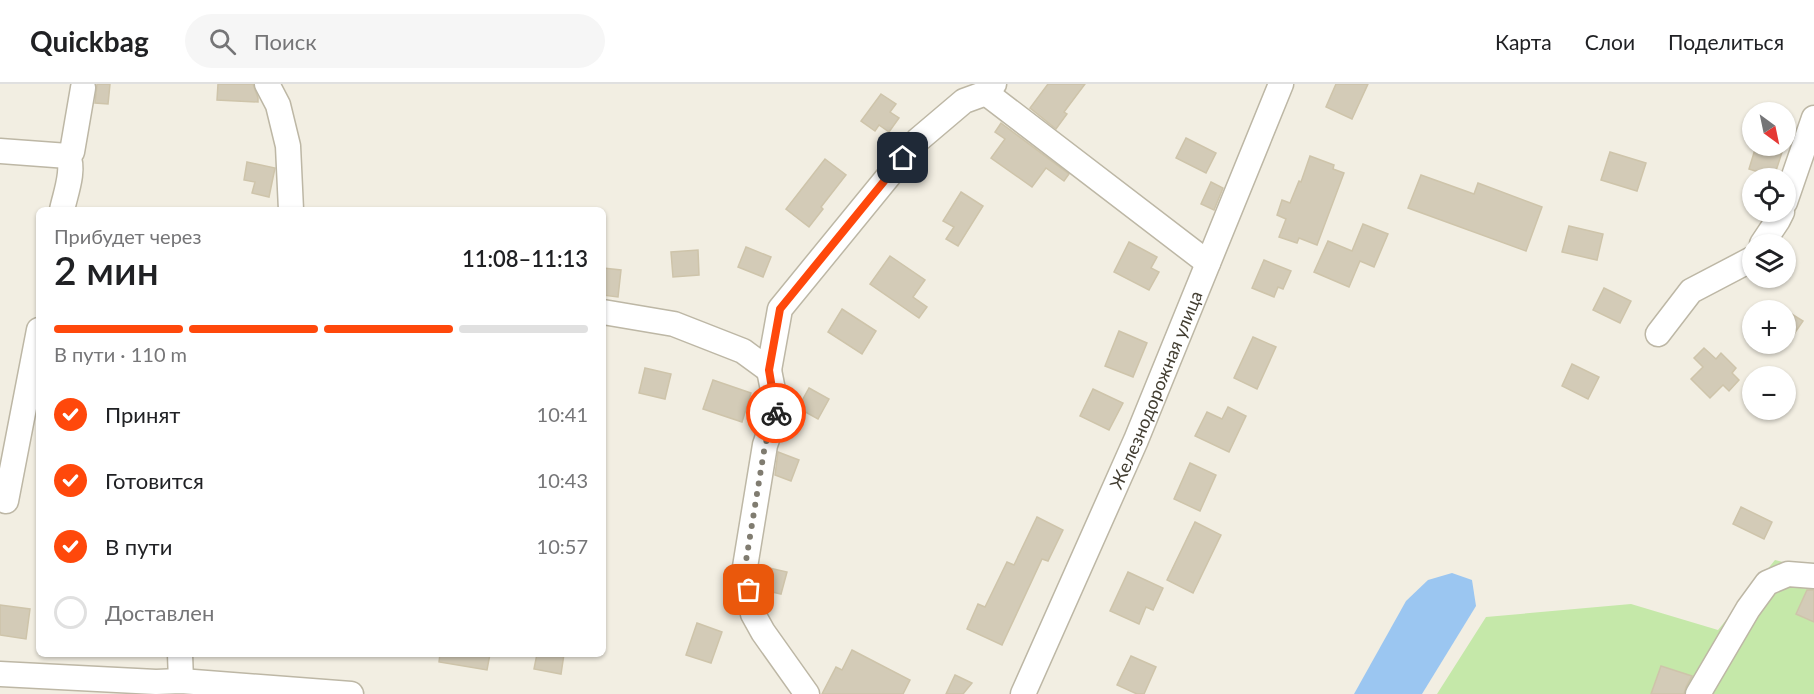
<!DOCTYPE html>
<html lang="ru">
<meta charset="utf-8">
<style>
:root{--surface:#fff;--page:#f6f6f6;--text:#202124;--muted:#757577;--line:#e0e0e0;--accent:#ff480b}
body{margin:0;font-family:Lato,sans-serif;background:var(--page);color:var(--text);height:100vh;display:flex;flex-direction:column;font-size:22px;white-space:nowrap}
*{box-sizing:border-box;margin:0}
p{font-size:20px;color:var(--muted)}
.icon{flex:none;width:33px;height:33px;fill:none;stroke:currentColor;stroke-width:2;stroke-linecap:round;stroke-linejoin:round}
.map{position:relative;flex:1;overflow:hidden}
.side{position:absolute;left:36px;top:123px;width:570px;height:450px;display:flex;flex-direction:column;background:var(--surface);border-radius:9px;box-shadow:0 2px 4px #0004}
.side>*{flex:none}
.needle{width:39px;rotate:147deg}
.buttons{position:absolute;left:1742px;top:18px;display:grid;gap:12px}
.buttons a{display:grid;place-items:center;width:54px;height:54px;border-radius:50%;background:var(--surface);box-shadow:0 2px 4px #0004;font-size:30px}
.pin{position:absolute;display:grid;place-items:center;width:51px;height:51px;color:#fff;margin:-26px;border-radius:12px;box-shadow:0 3px 9px #0006}
.courier{position:absolute;display:grid;place-items:center;width:60px;height:60px;margin:-30px;border:4px solid #ff480b;border-radius:50%;background:#fff;color:#222;box-shadow:0 2px 8px #0007}
.head em{font-style:normal;font-weight:600}
.head div{display:flex;flex-direction:column-reverse}
.head{display:flex;align-items:center;justify-content:space-between;height:102px;padding:0 18px}
h1{font-size:39px;font-weight:600;line-height:45px}
.bar{display:grid;grid-template-columns:repeat(4,1fr);gap:9px 6px;align-content:center;height:72px;padding:0 18px}
.bar i{height:8px;border-radius:4px;background:var(--line)}
.bar .selected{background:var(--accent)}
.bar p{grid-column:span 4}
ol{padding:0 18px;list-style:none}
li{display:flex;align-items:center;gap:18px;height:66px}
li p{margin-inline-start:auto}
li .icon{padding:6px;border-radius:50%;background:var(--accent);color:#fff;stroke-width:4}
li:last-child{color:var(--muted)}
li i{width:33px;height:33px;border:3px solid var(--line);border-radius:50%}
header{display:flex;align-items:center;gap:36px;box-sizing:border-box;height:84px;padding:0 30px;background:var(--surface);border-bottom:2px solid var(--line)}
header strong{font-size:28px}
nav{display:flex;gap:33px;margin-inline-start:auto;font-size:21px}
.search{width:420px;height:54px;background:var(--page);display:flex;align-items:center;gap:15px;box-sizing:border-box;padding:0 21px;border-radius:33px;color:var(--muted);font-size:22px}
.map>svg:first-child{display:block}
</style>
<header>
<strong>Quickbag</strong>
<div class="search"><svg class="icon" aria-label="search" viewBox="0 0 24 24"><circle cx="10" cy="10" r="6"/><path d="M15 15l6 6"/></svg>Поиск</div>
<nav><a>Карта</a><a>Слои</a><a>Поделиться</a></nav>
</header>
<div class="map">
<svg width="1814" height="610" viewBox="0 0 1814 610">
<rect width="100%" height="100%" fill="#f2eee2"/>
<polygon fill="#c5e8a9" points="1775,476 1814,486 1814,610 1437,610 1486,533 1631,520 1718,546"/>
<polygon fill="#9bc6f1" points="1452,489 1472,496 1476,522 1422,610 1354,610 1406,517 1428,496"/>
<g fill="#d3cbb7" stroke="#cec4aa" stroke-width="1.5">
<polygon points="97,0 110,0 108,20 95,19"/>
<polygon points="218,0 253,0 258,14 258,18 217,16"/>
<polygon points="1048,0 1085,0 1064,28 1067,30 1056,45 1030,24"/>
<polygon points="1336,0 1368,0 1352,35 1326,23"/>
<polygon points="881,10 896,20 890,28 899,34 889,48 879,41 875,47 861,37"/>
<polygon points="1001,39 1069,90 1064,97 1046,84 1032,103 991,74 1005,55 995,48"/>
<polygon points="1186,54 1216,69 1206,89 1176,74"/>
<polygon points="1756,62 1784,62 1774,93 1749,85"/>
<polygon points="1610,68 1646,79 1637,107 1601,96"/>
<polygon points="1310,72 1334,81 1333,85 1344,89 1317,161 1299,154 1297,159 1279,153 1286,135 1277,131 1282,116 1290,119 1299,97 1301,98"/>
<polygon points="825,75 846,91 821,123 823,125 809,143 786,125"/>
<polygon points="247,78 275,84 269,113 252,109 255,98 244,96"/>
<polygon points="1421,91 1474,110 1478,99 1542,123 1526,167 1408,124"/>
<polygon points="1211,98 1223,104 1214,126 1201,120"/>
<polygon points="961,108 983,122 958,162 946,155 954,143 943,137"/>
<polygon points="1363,140 1388,150 1374,183 1360,177 1349,203 1314,188 1328,157 1352,167"/>
<polygon points="1569,142 1603,150 1597,176 1562,168"/>
<polygon points="1129,158 1157,173 1151,184 1159,188 1149,206 1114,188"/>
<polygon points="746,163 771,173 763,193 738,183"/>
<polygon points="698,166 699,191 673,193 671,168"/>
<polygon points="890,172 925,196 913,213 927,223 919,234 870,200"/>
<polygon points="1264,176 1291,187 1283,205 1278,203 1274,213 1252,204"/>
<polygon points="603,184 621,186 618,213 603,211"/>
<polygon points="1604,204 1631,217 1620,239 1593,226"/>
<polygon points="842,225 876,247 862,270 828,248"/>
<polygon points="1785,226 1803,237 1785,263"/>
<polygon points="1119,247 1147,259 1133,293 1105,282"/>
<polygon points="1253,253 1276,263 1257,305 1234,294"/>
<polygon points="1704,264 1716,275 1721,269 1736,284 1732,289 1739,296 1729,307 1723,301 1710,314 1691,295 1703,283 1694,274"/>
<polygon points="1572,280 1599,293 1588,315 1562,302"/>
<polygon points="645,284 671,290 665,315 639,309"/>
<polygon points="713,296 751,309 742,338 703,325"/>
<polygon points="809,304 829,315 818,335 798,324"/>
<polygon points="1093,305 1123,319 1109,346 1080,332"/>
<polygon points="1228,323 1246,332 1229,368 1195,352 1207,328 1222,335"/>
<polygon points="778,368 799,376 791,397 775,391"/>
<polygon points="1190,379 1216,391 1200,427 1174,415"/>
<polygon points="1741,423 1772,438 1764,455 1733,440"/>
<polygon points="1037,433 1063,446 1048,477 1042,475 1002,561 967,545 978,520 985,523 1007,478 1014,481"/>
<polygon points="1195,438 1221,451 1193,509 1167,496"/>
<polygon points="765,483 787,488 781,510 763,506 761,495"/>
<polygon points="1128,488 1163,504 1153,526 1146,523 1139,540 1110,527"/>
<polygon points="1807,506 1814,506 1814,538 1796,530"/>
<polygon points="0,521 30,525 26,555 0,551"/>
<polygon points="697,539 722,548 711,579 686,571"/>
<polygon points="852,566 910,596 903,610 822,610 836,583 842,586"/>
<polygon points="440,570 490,570 487,586 439,578"/>
<polygon points="537,570 564,570 561,590 534,585"/>
<polygon points="1131,572 1156,583 1144,610 1137,610 1117,601"/>
<polygon points="1661,582 1692,592 1686,603 1684,610 1651,610"/>
<polygon points="955,591 972,599 963,610 946,610"/>
</g>
<g fill="none" stroke-linecap="round" stroke-linejoin="round">
<g stroke="#bdb7a5" stroke-width="27">
<g id="minor">
<polyline points="267,0 278,21 288,62 291,126"/>
<polyline points="986,9 1208,179"/>
<polyline points="0,67 68,72"/>
<polyline points="68,72 72,68 83,4"/>
<polyline points="1785,118 1814,34"/>
<path d="M62 126C65 111 75 86 68 72"/>
<polyline points="1762,160 1778,136 1782,128"/>
<polyline points="603,228 674,240 743,267 769,286 780,225 918,56 964,17 986,9 994,0"/>
<polyline points="1658,250 1691,207 1752,175"/>
<polyline points="769,286 777,326 765,361 745,483 753,530 763,548 807,610"/>
<polyline points="6,417 39,246"/>
<polyline points="180,570 181,597"/>
<polyline points="0,590 156,598 181,597 351,610"/>
<path id="s1" d="M1023 610 1136 356 1281 0"/>
<polyline points="1698,610 1748,525 1767,499 1788,490 1814,492"/>
</g>
</g>
<use href="#minor" stroke="#fff" stroke-width="24"/>
</g>
<g fill="none" stroke-linecap="round" stroke-linejoin="round">
<polyline stroke="#807c70" stroke-width="6" stroke-dasharray="0 10.8" points="749,506 745,483 765,361 776,329"/>
<polyline stroke="#ff480b" stroke-width="8" points="776,329 769,286 780,225 903,74"/>
</g>
<g text-anchor="middle" dominant-baseline="central" stroke-width="6" stroke-linejoin="round" paint-order="stroke">
<g font-size="18" fill="#433e32" stroke="#fff">
<text stroke="none"><textPath href="#s1" startOffset="332">Железнодорожная улица</textPath></text>
</g>
</g>
</svg>
<div class="buttons">
<a><svg class="needle" viewBox="-14 -14 28 28"><path d="M0-13l5 13h-10z" fill="#e53935"/><path d="M0 13l5-13h-10z" fill="#757577"/></svg></a>
<a><svg class="icon" aria-label="locate" viewBox="0 0 24 24"><circle cx="12" cy="12" r="6"/><path d="M12 2v4M12 18v4M2 12h4M18 12h4"/></svg></a>
<a><svg class="icon" aria-label="layers" viewBox="0 0 24 24"><path d="M12 4l9 5-9 5-9-5zM3 14l9 5 9-5"/></svg></a>
<a>+</a>
<a>−</a>
</div>
<div class="pin" style="left:749px;top:506px;background:#ea580c"><svg class="icon" aria-label="bag" viewBox="0 0 24 24"><path d="M5 8h14l-1 12H6zM9 8a3 3 0 0 1 6 0"/></svg></div>
<div class="pin" style="left:903px;top:74px;background:#1f2937"><svg class="icon" aria-label="home" viewBox="0 0 24 24"><path d="M3 11l9-7 9 7M6 9v11h12V9"/></svg></div>
<div class="courier" style="left:776px;top:329px"><svg class="icon" aria-label="bike" viewBox="0 0 24 24"><circle cx="6" cy="16" r="4"/><circle cx="18" cy="16" r="4"/><path d="M6 16l4-8h5l3 8M10 8l3 8H6M13 5h3"/></svg></div>
<section class="side">
<div class="head"><div><h1>2 мин</h1><p>Прибудет через</p></div><em>11:08–11:13</em></div>
<div class="bar"><i class="selected"></i><i class="selected"></i><i class="selected"></i><i></i><p>В пути · 110 m</p></div>
<ol>
<li><svg class="icon" aria-label="check" viewBox="0 0 24 24"><path d="M5 12l5 5 9-10"/></svg>Принят<p>10:41</p></li>
<li><svg class="icon" aria-label="check" viewBox="0 0 24 24"><path d="M5 12l5 5 9-10"/></svg>Готовится<p>10:43</p></li>
<li><svg class="icon" aria-label="check" viewBox="0 0 24 24"><path d="M5 12l5 5 9-10"/></svg>В пути<p>10:57</p></li>
<li><i></i>Доставлен</li>
</ol>
</section>
</div>
